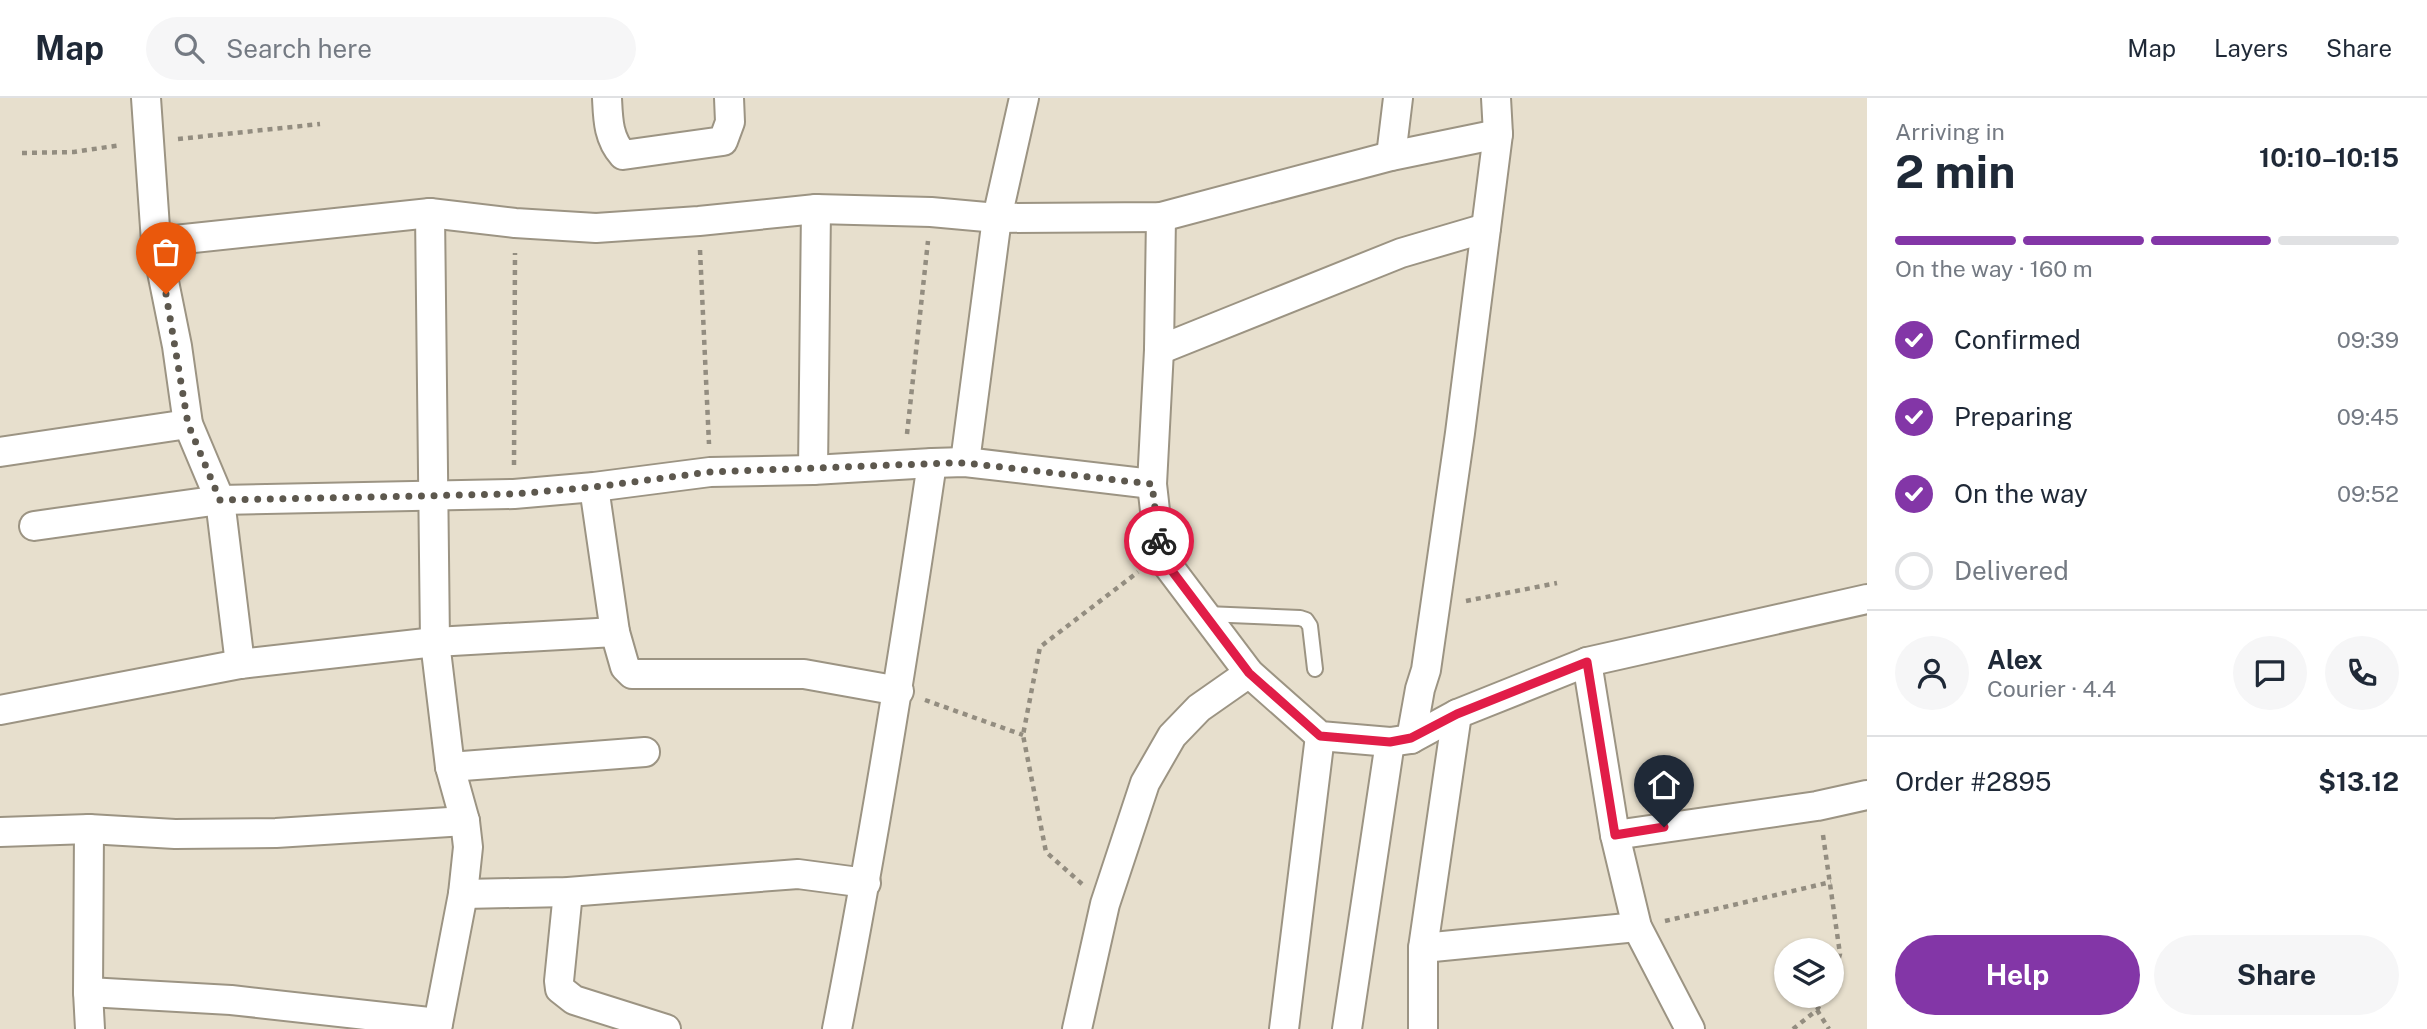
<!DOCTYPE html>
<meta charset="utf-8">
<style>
:root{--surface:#fff;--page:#f6f6f7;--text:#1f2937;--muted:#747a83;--line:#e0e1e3;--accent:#8336a7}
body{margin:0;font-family:"Public Sans",sans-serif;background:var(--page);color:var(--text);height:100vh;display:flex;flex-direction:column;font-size:26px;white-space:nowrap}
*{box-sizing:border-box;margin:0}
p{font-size:23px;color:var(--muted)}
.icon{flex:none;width:38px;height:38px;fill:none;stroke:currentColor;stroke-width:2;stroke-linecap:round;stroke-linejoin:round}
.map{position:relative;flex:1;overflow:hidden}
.side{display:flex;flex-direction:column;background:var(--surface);width:560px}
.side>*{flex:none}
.buttons{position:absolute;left:1774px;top:840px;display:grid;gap:14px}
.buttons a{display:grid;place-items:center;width:70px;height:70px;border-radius:50%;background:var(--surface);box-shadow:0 2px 5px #0004;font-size:35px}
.pin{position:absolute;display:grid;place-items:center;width:60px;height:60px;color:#fff;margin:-72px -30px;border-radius:50% 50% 50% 0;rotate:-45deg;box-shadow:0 0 7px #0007}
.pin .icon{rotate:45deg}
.courier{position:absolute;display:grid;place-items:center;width:70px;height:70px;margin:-35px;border:5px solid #e11d48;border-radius:50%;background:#fff;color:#222;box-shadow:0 2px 9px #0007}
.summary em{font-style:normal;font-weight:700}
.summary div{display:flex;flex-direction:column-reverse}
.summary{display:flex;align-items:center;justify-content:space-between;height:119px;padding:0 28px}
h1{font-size:46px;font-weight:700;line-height:52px}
.bar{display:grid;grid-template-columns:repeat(4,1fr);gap:10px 7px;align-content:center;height:84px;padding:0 28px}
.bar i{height:9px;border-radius:5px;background:var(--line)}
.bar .selected{background:var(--accent)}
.bar p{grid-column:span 4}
.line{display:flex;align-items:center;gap:18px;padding:0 28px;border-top:2px solid var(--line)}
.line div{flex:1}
.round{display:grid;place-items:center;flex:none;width:74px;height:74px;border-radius:37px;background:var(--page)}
ol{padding:0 28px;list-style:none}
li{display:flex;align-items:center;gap:21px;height:77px}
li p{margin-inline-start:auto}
li .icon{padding:7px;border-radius:50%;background:var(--accent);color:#fff;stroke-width:4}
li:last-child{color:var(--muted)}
li i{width:38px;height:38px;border:4px solid var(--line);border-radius:50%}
.primary-button{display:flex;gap:14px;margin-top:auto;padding:14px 28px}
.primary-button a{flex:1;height:80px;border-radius:42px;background:var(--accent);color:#fff;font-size:28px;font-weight:700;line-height:80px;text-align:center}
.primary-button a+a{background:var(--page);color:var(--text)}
header{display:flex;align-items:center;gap:42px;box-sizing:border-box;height:98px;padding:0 35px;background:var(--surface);border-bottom:2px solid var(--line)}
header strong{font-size:33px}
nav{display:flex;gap:38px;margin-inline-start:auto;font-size:24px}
.search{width:490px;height:63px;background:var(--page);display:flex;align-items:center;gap:18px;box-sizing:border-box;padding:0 24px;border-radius:38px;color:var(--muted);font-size:26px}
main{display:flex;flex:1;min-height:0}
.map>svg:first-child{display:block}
</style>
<header>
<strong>Map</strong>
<div class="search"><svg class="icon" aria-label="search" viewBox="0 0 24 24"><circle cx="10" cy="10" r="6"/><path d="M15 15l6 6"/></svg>Search here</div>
<nav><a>Map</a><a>Layers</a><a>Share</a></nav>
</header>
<main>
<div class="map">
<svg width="1867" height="931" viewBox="0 0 1867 931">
<rect width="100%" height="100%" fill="#e7dfcd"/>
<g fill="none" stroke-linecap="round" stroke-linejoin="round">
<g stroke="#9c9483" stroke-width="18">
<polyline id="service" points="1206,516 1300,520 1306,522 1310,528 1315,571"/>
</g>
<g stroke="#9c9483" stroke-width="32">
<g id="minor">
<polyline points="146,0 156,144 177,248 188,326 220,402 240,566"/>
<path d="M607 0C608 21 608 40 623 57L723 43 730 24 729 0"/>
<polyline points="1391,58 1398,0"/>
<polyline points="430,115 435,544 450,669 465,723 468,749 463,796 437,931"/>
<polyline points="1161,119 1159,252 1152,386 1160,457 1249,575 1320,638 1390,644 1411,641 1457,616 1587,564 1867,501"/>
<polyline points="156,144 430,115 515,125 596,130 699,123 816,111 931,114 997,120 1161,119 1391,58 1498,36"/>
<polyline points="1159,252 1401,155 1486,130"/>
<polyline points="0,354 188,326"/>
<polyline points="965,364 997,120 1024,0"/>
<polyline points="813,372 816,111"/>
<polyline points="594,389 615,534 625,569 632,576 804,576 899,593"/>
<polyline points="34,428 220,402 514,396 594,389 710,374 813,372 932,365 965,364 1152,386"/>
<polyline points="1587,564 1615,737 1637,829 1690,931"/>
<polyline points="0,612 240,566 435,544 615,534"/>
<polyline points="1411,641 1420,591 1426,572 1460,335 1498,36 1496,0"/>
<polyline points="450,669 645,654"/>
<polyline points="89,731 88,894 90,931"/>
<polyline points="0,734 89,731 175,736 276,735 465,723"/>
<polyline points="1615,737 1817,708 1867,697"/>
<polyline points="568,794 559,883 560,891 574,902 666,931"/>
<polyline points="463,796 568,794 798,776 866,785"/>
<polyline points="1423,850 1637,829"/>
<polyline points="88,894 231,902 438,925"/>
<path d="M837 931C874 743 904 555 932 365"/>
<polyline points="1077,931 1105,806 1145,685 1172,638 1199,610 1249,575"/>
<polyline points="1284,931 1320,638"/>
<polyline points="1347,931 1390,644"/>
<polyline points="1423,931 1423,850 1457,616"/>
</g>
</g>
<g stroke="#938d80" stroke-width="4.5" stroke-dasharray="5 5" stroke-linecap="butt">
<polyline points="178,41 320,26"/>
<polyline points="22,55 74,54 121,47"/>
<polyline points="700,152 709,346"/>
<polyline points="907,336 928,143"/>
<polyline points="514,367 515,155"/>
<polyline points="1466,503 1557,485"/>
<polyline points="925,602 1023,637"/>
<polyline points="1823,737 1840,856 1832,884"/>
<polyline points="1082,786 1046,754 1023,637 1040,549 1138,474"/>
<polyline points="1665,823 1831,784"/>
<polyline points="1817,912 1829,931"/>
<polyline points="1793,931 1817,912 1825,898"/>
</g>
<use href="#service" stroke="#fff" stroke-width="14"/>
<use href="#minor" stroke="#fff" stroke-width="28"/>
</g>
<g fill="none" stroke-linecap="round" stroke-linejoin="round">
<polyline stroke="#5d584e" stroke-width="7" stroke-dasharray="0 12.6" points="166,196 188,326 220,402 514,396 594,389 710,374 948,365 965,365 1152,386 1159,443"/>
<polyline stroke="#e11d48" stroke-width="9" points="1159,443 1160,457 1249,575 1320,638 1390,644 1411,640 1457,616 1587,564 1615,737 1664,729"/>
</g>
</svg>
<div class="buttons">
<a><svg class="icon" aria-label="layers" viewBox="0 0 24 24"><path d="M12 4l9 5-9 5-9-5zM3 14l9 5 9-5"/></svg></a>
</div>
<div class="pin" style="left:166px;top:196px;background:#ea580c"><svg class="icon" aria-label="bag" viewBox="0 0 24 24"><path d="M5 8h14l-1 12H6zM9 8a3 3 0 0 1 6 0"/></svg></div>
<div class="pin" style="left:1664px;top:729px;background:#1f2937"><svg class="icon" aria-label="home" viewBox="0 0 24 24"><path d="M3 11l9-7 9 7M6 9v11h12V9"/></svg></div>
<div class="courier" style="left:1159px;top:443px"><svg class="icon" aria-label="bike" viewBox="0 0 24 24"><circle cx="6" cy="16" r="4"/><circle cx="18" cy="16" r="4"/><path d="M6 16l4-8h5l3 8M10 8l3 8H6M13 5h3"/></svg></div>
</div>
<section class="side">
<div class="summary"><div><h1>2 min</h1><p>Arriving in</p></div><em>10:10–10:15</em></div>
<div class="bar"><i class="selected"></i><i class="selected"></i><i class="selected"></i><i></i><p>On the way · 160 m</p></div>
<ol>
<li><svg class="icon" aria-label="check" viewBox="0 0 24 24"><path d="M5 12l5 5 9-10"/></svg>Confirmed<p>09:39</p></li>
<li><svg class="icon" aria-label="check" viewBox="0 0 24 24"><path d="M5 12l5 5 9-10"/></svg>Preparing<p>09:45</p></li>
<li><svg class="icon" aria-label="check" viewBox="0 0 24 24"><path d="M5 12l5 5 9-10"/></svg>On the way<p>09:52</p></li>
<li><i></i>Delivered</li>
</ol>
<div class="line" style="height:126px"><a class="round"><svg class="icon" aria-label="person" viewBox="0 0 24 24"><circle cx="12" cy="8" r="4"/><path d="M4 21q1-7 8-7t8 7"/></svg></a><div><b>Alex</b><p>Courier · 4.4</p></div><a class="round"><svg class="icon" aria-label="chat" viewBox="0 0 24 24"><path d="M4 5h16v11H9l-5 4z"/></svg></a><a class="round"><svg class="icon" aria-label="phone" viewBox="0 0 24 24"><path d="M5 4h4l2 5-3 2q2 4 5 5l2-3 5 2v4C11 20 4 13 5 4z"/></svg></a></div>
<div class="line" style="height:91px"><div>Order #2895</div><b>$13.12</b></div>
<div class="primary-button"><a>Help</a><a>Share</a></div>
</section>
</main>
